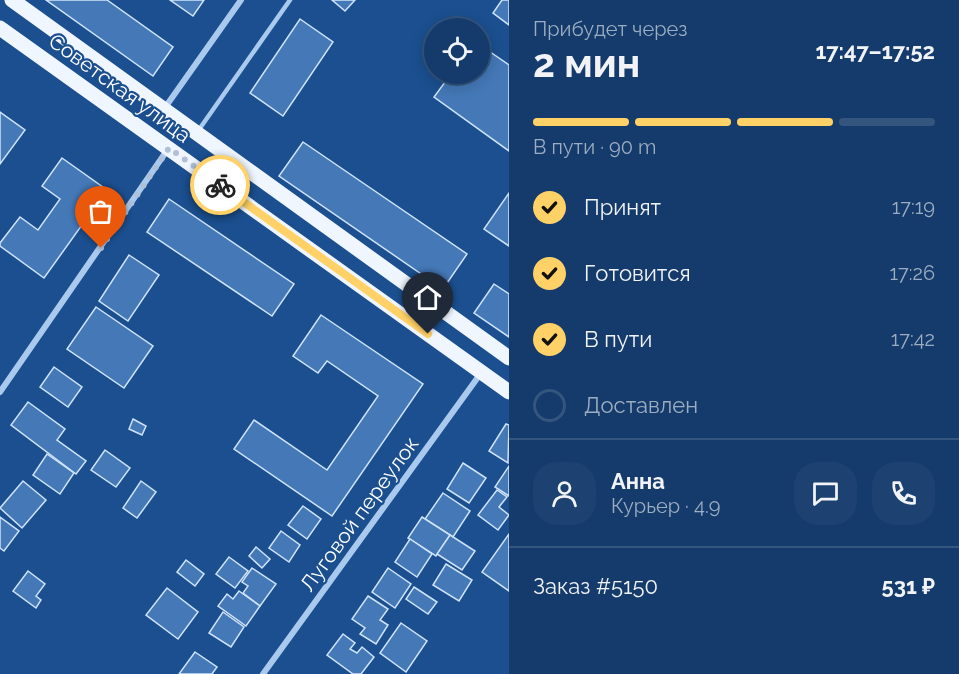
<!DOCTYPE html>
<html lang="ru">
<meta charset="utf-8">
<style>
:root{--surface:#143b6b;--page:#1d4271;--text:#f1f3f6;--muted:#9dadc1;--line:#33557e;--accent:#ffd166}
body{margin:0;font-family:Raleway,sans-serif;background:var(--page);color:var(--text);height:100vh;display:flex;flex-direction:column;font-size:22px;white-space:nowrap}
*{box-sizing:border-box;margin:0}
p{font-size:20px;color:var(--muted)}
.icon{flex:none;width:33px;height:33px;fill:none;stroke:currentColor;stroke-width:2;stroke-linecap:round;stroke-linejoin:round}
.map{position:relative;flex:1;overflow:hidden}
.drawer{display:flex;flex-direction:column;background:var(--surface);width:450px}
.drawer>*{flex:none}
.fabs{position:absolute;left:424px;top:18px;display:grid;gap:12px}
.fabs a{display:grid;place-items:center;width:66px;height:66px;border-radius:50%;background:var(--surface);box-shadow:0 3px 15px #0003,0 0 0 2px var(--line);font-size:30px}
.pin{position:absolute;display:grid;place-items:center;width:51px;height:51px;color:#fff;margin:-62px -26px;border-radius:50% 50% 50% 0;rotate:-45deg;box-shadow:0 0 6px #0007}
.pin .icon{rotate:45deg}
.courier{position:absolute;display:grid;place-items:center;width:60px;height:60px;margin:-30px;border:4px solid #ffd166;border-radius:50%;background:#fff;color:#222;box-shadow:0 2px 8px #0007}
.summary em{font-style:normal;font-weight:700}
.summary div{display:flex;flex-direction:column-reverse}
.summary{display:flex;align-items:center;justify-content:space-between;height:102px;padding:0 24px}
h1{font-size:39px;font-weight:700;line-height:45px}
.bar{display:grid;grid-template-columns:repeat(4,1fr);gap:9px 6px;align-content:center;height:72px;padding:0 24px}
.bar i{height:8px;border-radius:4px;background:var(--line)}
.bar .current{background:var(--accent)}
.bar p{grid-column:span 4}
.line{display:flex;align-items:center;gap:15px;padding:0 24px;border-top:2px solid var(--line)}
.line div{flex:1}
.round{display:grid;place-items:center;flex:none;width:63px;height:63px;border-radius:24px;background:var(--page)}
ol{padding:0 24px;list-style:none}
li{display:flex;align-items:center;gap:18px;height:66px}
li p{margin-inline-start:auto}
li .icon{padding:6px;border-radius:50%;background:var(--accent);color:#111;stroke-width:4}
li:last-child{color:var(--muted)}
li i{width:33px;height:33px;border:3px solid var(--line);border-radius:50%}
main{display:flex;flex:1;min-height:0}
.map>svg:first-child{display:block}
</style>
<main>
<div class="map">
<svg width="509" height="674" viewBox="0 0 509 674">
<rect width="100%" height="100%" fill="#1b4f8f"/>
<g fill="#4478b7" stroke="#cfe3fa" stroke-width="1.5">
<polygon points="46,0 107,0 173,47 153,76"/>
<polygon points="170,0 204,0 193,16"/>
<polygon points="332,0 355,0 345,11"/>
<polygon points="502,0 509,0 509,25 493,13"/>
<polygon points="300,19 333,42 283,116 250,93"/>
<polygon points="480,45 509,65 509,151 434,97 451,74 480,74"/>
<polygon points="0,112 25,130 0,164"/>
<polygon points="303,142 467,254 443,289 279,176"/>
<polygon points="62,158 107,190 44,278 0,246 0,243 20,217 38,230 60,199 42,186"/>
<polygon points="509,193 509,246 484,229"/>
<polygon points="169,199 294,284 272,316 147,232"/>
<polygon points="129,255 159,275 128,321 99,301"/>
<polygon points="494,284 509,294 509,337 474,313"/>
<polygon points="96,307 153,346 124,388 67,349"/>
<polygon points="321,315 423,384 332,516 234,449 254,420 327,470 378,396 327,361 318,373 293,356"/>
<polygon points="54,367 82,387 68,407 40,387"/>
<polygon points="28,402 65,429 57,440 86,461 76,474 11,425"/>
<polygon points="133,419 146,426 142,435 129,429"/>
<polygon points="506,424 509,425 508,463 489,451"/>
<polygon points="105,450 130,468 116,487 91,470"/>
<polygon points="47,454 74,473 60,494 33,475"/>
<polygon points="463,463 486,478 469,503 447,489"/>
<polygon points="509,466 509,496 495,487"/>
<polygon points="23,481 46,500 22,528 0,508"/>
<polygon points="141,481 156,492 137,518 123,508"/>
<polygon points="497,490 507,497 499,507 509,515 498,530 478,515"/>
<polygon points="443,493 470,511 453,537 425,519"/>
<polygon points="303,506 321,519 307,539 288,525"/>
<polygon points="0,517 19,531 4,551 0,548"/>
<polygon points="422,517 450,535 436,556 408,538"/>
<polygon points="281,531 300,545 289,562 269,548"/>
<polygon points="509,534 509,591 482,572"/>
<polygon points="450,535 475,551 462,570 437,554"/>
<polygon points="410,539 432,554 417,577 395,562"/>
<polygon points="256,547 270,559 262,568 249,556"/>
<polygon points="229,557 248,571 235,588 216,574"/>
<polygon points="186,560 204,574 195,586 177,572"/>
<polygon points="446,564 472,580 459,601 433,585"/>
<polygon points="252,568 276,584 260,606 243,593 248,586 242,582"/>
<polygon points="388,568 411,584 395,608 372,592"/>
<polygon points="28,571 45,584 36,596 41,600 36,608 13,591"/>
<polygon points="414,587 437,602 428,614 406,599"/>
<polygon points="167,588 198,612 178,639 146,615"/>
<polygon points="239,591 260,606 246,626 218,606 227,594 233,599"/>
<polygon points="368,596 388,609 380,620 388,625 376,644 360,634 365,628 352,619"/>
<polygon points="223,612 244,627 231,647 209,633"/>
<polygon points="401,623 427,641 406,672 380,653"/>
<polygon points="343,634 355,643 350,649 357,653 362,647 374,657 361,674 353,674 327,655"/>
<polygon points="195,652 217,667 212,674 179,674"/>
</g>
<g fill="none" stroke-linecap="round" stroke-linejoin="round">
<polyline stroke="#a9c9ee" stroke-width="4.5" points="198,131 290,0"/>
<g stroke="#a9c9ee" stroke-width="6">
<polyline points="164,109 241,0"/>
<polyline points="0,392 168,149"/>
<polyline points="263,674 481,373"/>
</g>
<g stroke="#f0f6ff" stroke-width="15">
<polyline points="12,0 509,358"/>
<polyline points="0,28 509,392"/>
</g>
</g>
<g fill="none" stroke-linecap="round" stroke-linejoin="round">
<polyline stroke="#afc1d8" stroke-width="6" stroke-dasharray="0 10.8" points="101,248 169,148 220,185"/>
<polyline stroke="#ffd166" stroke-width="8" points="220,185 428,334"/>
</g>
<g text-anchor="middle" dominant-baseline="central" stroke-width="4.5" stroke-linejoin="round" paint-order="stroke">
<g font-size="21" fill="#fff" stroke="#1b4f8f">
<text transform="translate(120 88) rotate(36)">Советская улица</text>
<text transform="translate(359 514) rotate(-54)">Луговой переулок</text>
</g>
</g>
</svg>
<div class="fabs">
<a><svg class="icon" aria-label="locate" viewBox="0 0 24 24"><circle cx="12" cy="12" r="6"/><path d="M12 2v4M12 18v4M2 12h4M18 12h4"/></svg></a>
</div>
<div class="pin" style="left:101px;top:248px;background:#ea580c"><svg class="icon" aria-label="bag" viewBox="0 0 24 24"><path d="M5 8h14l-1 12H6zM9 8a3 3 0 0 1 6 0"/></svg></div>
<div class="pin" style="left:428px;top:334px;background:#1f2937"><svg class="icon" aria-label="home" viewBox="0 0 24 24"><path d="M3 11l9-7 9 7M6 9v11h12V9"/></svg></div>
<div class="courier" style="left:220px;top:185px"><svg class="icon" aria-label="bike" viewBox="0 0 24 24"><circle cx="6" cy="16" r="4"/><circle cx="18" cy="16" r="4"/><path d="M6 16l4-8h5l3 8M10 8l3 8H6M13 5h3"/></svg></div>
</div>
<section class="drawer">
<div class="summary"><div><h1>2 мин</h1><p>Прибудет через</p></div><em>17:47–17:52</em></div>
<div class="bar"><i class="current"></i><i class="current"></i><i class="current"></i><i></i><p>В пути · 90 m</p></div>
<ol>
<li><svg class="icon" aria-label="check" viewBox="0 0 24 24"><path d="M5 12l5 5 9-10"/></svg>Принят<p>17:19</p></li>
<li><svg class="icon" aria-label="check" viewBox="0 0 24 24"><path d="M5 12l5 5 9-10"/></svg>Готовится<p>17:26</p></li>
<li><svg class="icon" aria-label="check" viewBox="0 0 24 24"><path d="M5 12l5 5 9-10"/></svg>В пути<p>17:42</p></li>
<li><i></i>Доставлен</li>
</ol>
<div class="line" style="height:108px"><a class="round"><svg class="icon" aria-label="person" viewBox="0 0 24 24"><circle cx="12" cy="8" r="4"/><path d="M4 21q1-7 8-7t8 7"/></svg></a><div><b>Анна</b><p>Курьер · 4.9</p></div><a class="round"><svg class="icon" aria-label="chat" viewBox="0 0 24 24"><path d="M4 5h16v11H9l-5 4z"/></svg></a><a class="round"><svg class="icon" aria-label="phone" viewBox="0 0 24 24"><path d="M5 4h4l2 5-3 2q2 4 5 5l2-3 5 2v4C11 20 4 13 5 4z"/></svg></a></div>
<div class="line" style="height:78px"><div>Заказ #5150</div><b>531 ₽</b></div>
</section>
</main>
